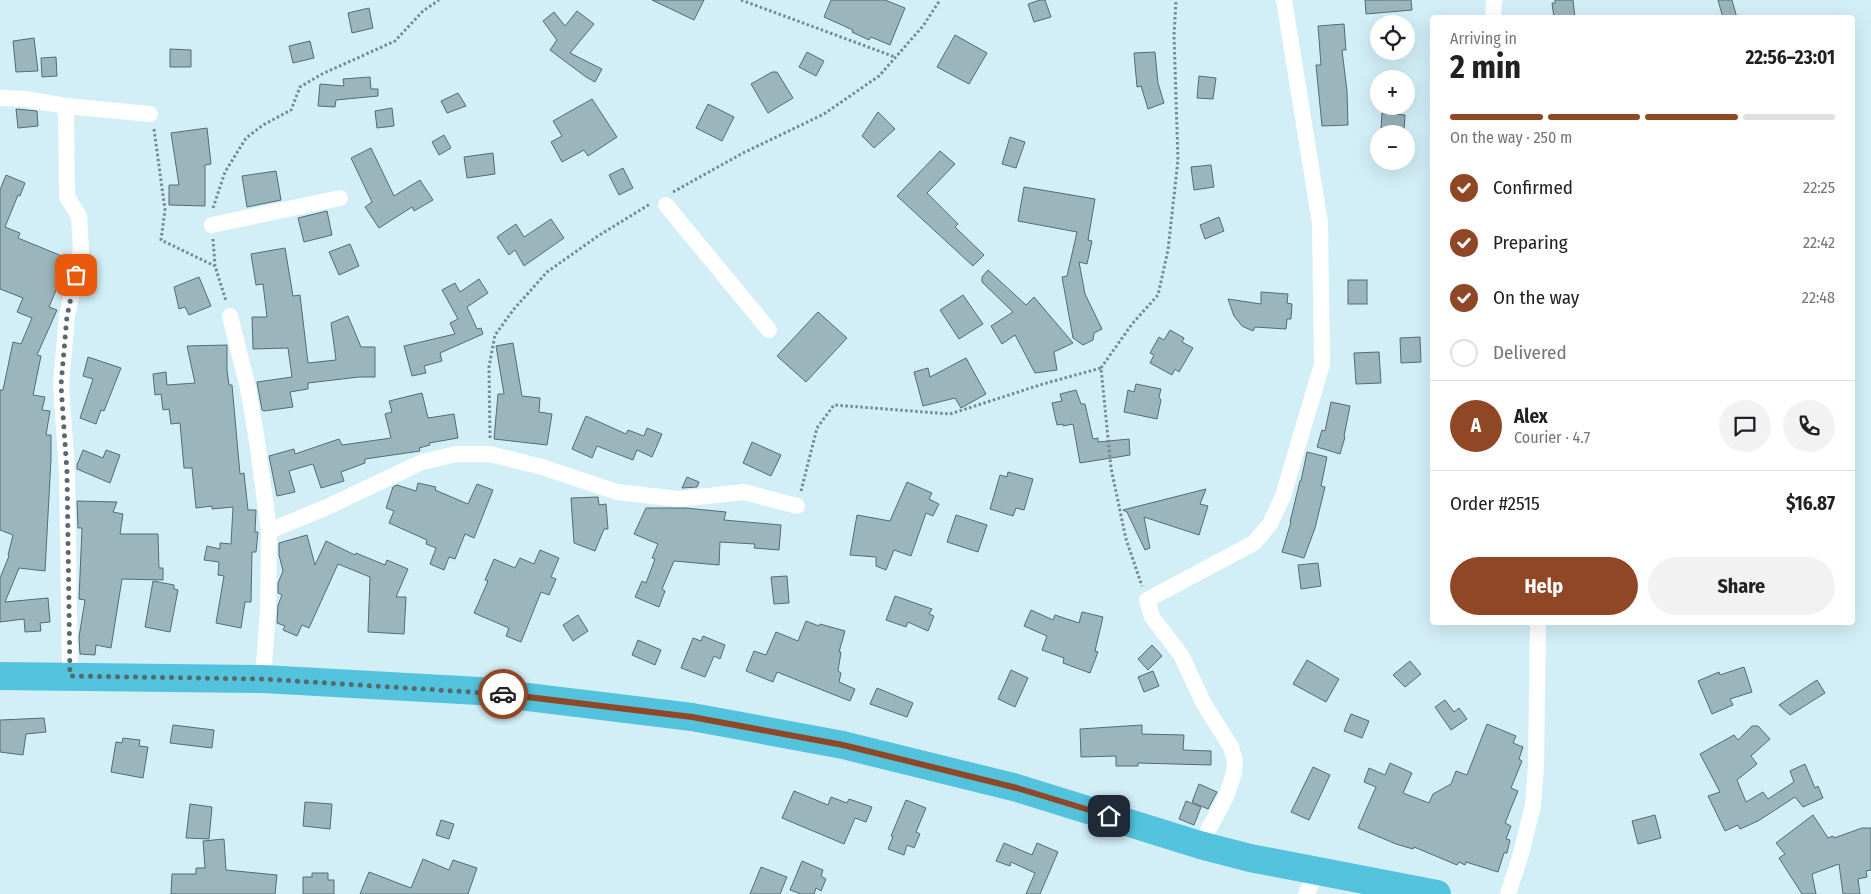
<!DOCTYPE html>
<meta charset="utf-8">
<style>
:root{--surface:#fff;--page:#f2f2f2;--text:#202124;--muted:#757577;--line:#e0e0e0;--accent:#8f4725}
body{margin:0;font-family:"Fira Sans Condensed",sans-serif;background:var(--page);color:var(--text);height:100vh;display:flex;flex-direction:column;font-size:19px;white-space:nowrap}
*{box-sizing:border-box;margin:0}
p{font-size:16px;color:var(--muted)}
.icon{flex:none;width:28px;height:28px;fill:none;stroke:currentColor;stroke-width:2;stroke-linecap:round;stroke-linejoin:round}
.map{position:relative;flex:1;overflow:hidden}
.side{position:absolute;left:1430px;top:15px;width:425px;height:610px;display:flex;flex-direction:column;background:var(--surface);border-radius:5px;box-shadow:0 5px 20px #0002}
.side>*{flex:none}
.controls{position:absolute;left:1370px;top:15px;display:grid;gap:10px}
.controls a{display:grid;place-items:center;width:45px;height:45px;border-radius:50%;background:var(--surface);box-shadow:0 5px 20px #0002;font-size:25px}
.pin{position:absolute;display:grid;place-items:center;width:42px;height:42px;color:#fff;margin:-21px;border-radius:10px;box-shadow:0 2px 8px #0006}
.courier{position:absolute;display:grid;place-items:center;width:50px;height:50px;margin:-25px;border:4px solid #8f4725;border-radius:50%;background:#fff;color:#222;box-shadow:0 1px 6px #0007}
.headline em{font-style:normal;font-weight:700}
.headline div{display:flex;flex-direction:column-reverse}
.headline{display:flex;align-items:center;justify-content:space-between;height:85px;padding:0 20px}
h1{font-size:32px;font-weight:700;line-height:38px}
.bar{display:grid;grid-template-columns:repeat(4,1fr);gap:8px 5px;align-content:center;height:60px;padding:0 20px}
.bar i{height:6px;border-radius:4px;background:var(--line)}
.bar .selected{background:var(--accent)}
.bar p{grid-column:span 4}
.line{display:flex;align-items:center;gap:12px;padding:0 20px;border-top:1px solid var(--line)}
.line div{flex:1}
.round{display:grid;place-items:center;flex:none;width:52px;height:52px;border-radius:26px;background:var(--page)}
ol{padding:0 20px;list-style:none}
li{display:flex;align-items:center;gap:15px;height:55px}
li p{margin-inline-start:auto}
li .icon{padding:5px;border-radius:50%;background:var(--accent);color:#fff;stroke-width:4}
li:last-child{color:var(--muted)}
li i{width:28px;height:28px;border:2px solid var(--line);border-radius:50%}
.primary-button{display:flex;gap:10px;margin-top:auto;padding:10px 20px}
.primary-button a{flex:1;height:58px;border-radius:30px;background:var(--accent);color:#fff;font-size:20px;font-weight:700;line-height:58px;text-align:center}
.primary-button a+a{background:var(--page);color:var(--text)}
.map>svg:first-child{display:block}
</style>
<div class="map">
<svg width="1871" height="894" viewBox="0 0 1871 894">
<rect width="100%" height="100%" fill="#d2eef6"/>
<g fill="#9ab5bc" stroke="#536c73">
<polygon points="652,0 704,0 694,20"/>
<polygon points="831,0 885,0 905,8 890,45 871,37 869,40 852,32 853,30 824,17"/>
<polygon points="1040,0 1045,0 1051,17 1034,22 1028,4"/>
<polygon points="1365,0 1411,0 1412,10 1366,14"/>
<polygon points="1555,0 1573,0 1575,18 1554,18 1552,3 1555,3"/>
<polygon points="1718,0 1732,0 1737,18 1723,18"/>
<polygon points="369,8 373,28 352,33 348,13"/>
<polygon points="577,11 594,24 570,53 602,69 595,82 586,77 550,50 557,40 543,21 554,12 565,26"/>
<polygon points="1344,24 1346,50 1342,50 1347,91 1348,125 1322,126 1316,65 1321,65 1318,26"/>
<polygon points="955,35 987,53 969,84 937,67"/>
<polygon points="34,38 38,71 16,72 13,41"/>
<polygon points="310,41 314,58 293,63 289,46"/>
<polygon points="170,49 191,50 191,67 170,67"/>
<polygon points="807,52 824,61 816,76 799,67"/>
<polygon points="1155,52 1158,83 1164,103 1148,109 1141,86 1137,87 1134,53"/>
<polygon points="56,57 57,76 42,77 41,58"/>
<polygon points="772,72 777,72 793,98 768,113 751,84"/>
<polygon points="1199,76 1216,78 1213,99 1197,98"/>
<polygon points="370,77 371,89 378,89 378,96 336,100 335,107 318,106 320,84 344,86 343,79"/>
<polygon points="458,93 466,106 447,113 441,101"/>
<polygon points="592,99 617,137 588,156 584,150 562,162 551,142 562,136 553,121"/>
<polygon points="708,104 734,117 722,141 696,128"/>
<polygon points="392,108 394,126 377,128 375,111"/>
<polygon points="16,109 37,111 38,126 18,128"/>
<polygon points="878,112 895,129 874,148 862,136"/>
<polygon points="1382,113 1405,115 1404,130 1381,128"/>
<polygon points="207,128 211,164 205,165 205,206 169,205 169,185 179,185 171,133"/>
<polygon points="444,135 451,148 439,155 432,142"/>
<polygon points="1010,137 1025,142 1016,168 1002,164"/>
<polygon points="371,148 394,196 420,180 433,200 414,211 412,207 379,228 365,207 372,202 351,158"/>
<polygon points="940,151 955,164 927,193 958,224 955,227 984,255 973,266 897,196"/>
<polygon points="493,153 495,174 467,178 464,157"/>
<polygon points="1211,165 1214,187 1194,190 1191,167"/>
<polygon points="623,168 633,188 619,195 609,175"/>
<polygon points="276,171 281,200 247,207 242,176"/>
<polygon points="6,175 25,183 20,196 18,195 5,227 20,233 18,238 69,259 49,307 57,310 37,355 41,356 33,395 45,397 42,410 50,411 46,435 51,435 51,459 45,571 19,568 5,602 48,598 50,622 40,623 41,631 25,632 24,619 0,622 0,578 9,556 8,555 13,535 0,530 0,390 3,390 13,342 21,344 32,318 17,312 23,298 0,289 0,190"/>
<polygon points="1024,187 1095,199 1088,240 1092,241 1087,264 1079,262 1085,294 1102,329 1094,333 1093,340 1083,345 1073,338 1062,277 1067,276 1077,232 1018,221"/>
<polygon points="327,211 332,235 304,242 298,218"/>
<polygon points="1219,217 1224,231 1205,239 1200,225"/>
<polygon points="551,219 564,238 524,266 515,250 509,255 497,237 516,224 524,237"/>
<polygon points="350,244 359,266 339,275 329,252"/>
<polygon points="285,248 293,296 300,295 308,363 336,360 331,323 348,316 361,347 375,347 375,377 359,377 308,383 308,389 290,392 293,407 264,411 262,410 257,382 292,377 288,348 253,349 252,317 267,317 263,284 256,285 251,254"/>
<polygon points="988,270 1026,305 1034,297 1073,343 1054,352 1057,370 1035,373 1015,335 1002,344 991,326 1013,312 982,282 982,277"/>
<polygon points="199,277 211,306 189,315 185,307 179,309 174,287"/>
<polygon points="479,279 488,293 467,307 477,329 481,328 483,334 440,353 442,361 424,366 426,373 412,376 404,346 455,334 450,323 458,319 442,290 455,283 460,292"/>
<rect x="1348" y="280" width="19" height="24"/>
<polygon points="1261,292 1288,294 1287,303 1292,304 1291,319 1287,319 1286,329 1255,327 1253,331 1242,326 1234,316 1228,299 1261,304"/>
<polygon points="963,295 983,324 959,339 940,310"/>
<polygon points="818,312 847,338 806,382 777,356"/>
<polygon points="1170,330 1184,338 1182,342 1193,348 1179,372 1175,369 1172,375 1150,363 1154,355 1150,353 1159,337 1164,340"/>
<polygon points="1420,337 1421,362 1401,363 1400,338"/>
<polygon points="513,343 522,396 540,398 539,412 552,414 547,445 494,439 498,394 504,394 496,346"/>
<polygon points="227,345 227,370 229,385 232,385 240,474 244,473 248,510 256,510 255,532 258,532 256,552 252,552 251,602 245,602 241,628 216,623 224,576 218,575 219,562 204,560 207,546 220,549 220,543 231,544 233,507 212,509 212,506 196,508 192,468 184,468 180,423 171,424 169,409 163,410 161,394 155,395 153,374 166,372 167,385 195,383 187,346"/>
<polygon points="1379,352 1381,383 1356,384 1354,353"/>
<polygon points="88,357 121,368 104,411 101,410 96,424 80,418 93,379 83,376"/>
<polygon points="966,358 986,394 961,408 955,398 923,406 914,372 928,368 930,377"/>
<polygon points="1136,384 1161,389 1159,397 1161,400 1157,419 1124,412 1128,390 1134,392"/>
<polygon points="1076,390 1081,404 1085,404 1093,439 1098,438 1098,442 1129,439 1130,455 1080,463 1073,424 1063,426 1063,424 1057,425 1052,403 1062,401 1060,394"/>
<polygon points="422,393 428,418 454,414 458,438 429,443 430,445 419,448 420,451 365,459 365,463 341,472 344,481 321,488 313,464 289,471 295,492 277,496 269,456 294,449 295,454 339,439 342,445 391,438 385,414 392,412 389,401"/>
<polygon points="1331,402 1350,406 1344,436 1345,437 1340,454 1317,447 1322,430 1325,431"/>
<polygon points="586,416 626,434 628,430 644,436 647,428 662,434 652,457 637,450 633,460 597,446 592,458 572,449"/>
<polygon points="752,442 781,455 771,476 743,463"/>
<polygon points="83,450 103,458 106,450 120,455 110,483 77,469 77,465"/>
<polygon points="1307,452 1327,457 1321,486 1325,487 1315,528 1304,558 1282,552 1291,522 1290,522 1300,481 1301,481"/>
<polygon points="1008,472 1033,479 1024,510 1016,508 1013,516 990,509 1000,475 1007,477"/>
<polygon points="687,477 699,482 697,487 682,488"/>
<polygon points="907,482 932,493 929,499 939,504 933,516 926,513 911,556 894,550 886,570 876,566 876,557 850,555 857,515 890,521"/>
<polygon points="418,483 436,487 435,490 468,504 477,484 493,490 474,538 465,534 455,559 449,557 444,570 430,564 436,548 426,544 427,540 389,523 394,511 386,508 393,487 397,485 416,491"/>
<polygon points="1206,489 1200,504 1208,506 1199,535 1144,517 1150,548 1145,550 1127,512 1123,510"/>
<polygon points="598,497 599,505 606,504 608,529 604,529 595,551 574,543 571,498"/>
<polygon points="77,501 117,502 113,512 123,514 120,534 158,534 159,568 163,568 163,580 122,579 111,648 96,645 95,655 80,654 79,637 85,600 79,599 82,528 78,528"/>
<polygon points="646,508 685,508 726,512 724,520 781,525 779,550 754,548 755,544 720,542 719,565 674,561 662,589 665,591 659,607 635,597 642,581 646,583 655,559 652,558 658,544 634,534"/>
<polygon points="956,515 987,525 978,552 947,542"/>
<polygon points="307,535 315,565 326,541 355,555 356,553 385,565 387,560 408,569 396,597 406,597 404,634 368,632 370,577 338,564 309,628 302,625 297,636 283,630 285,626 277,623 278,605 282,595 278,593 278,583 283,571 279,555 279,543"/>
<polygon points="540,550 559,558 551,577 556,579 549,595 541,592 521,642 506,636 509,628 474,613 488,581 485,580 494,559 515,568 520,558 534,564"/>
<polygon points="1318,563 1321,586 1301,589 1298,565"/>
<polygon points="787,576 789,603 774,604 771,577"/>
<polygon points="153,581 174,585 174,589 178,590 170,632 145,627"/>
<polygon points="895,596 932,609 929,614 934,616 928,631 908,622 906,627 886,620"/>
<polygon points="1031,610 1053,620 1055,615 1079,623 1082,612 1103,617 1095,651 1098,652 1090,673 1063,663 1064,658 1042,650 1047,636 1024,626"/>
<polygon points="578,615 588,631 573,641 563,625"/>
<polygon points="806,621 819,626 820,624 845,631 839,652 841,652 838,671 841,673 839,682 855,689 850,701 777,672 773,682 746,671 754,651 766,655 776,632 798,641"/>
<polygon points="703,636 725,645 720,659 714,656 705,677 681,668 693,638 701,641"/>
<polygon points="638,640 661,650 655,665 632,655"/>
<polygon points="1152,645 1162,656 1148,670 1138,659"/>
<polygon points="1307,660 1339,679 1326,702 1293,684"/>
<polygon points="1410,661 1421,674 1405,687 1393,675"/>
<polygon points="1744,667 1752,692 1730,699 1733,705 1712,714 1698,681 1719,672 1720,675"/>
<polygon points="1011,670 1028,678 1015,707 998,699"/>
<polygon points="1153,671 1159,686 1144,692 1138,677"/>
<polygon points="1817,680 1825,693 1790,715 1779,705"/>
<polygon points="877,688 913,703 907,717 870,704"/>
<polygon points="1445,700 1454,712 1459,708 1467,719 1451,730 1435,707"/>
<polygon points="1351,714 1369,721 1362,738 1344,731"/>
<polygon points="44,718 46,732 26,734 23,755 0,752 0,720"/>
<polygon points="1487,724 1516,736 1513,743 1523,747 1519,759 1522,761 1511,788 1518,791 1505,823 1511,826 1506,839 1510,840 1507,853 1504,853 1498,872 1466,862 1465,865 1459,862 1457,865 1414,847 1413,849 1396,844 1358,828 1376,787 1364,782 1369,768 1385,775 1390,763 1412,773 1403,793 1429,803 1433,794 1451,784 1456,771 1467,775"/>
<polygon points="173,725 214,730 212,748 170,743"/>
<polygon points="1142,725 1142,734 1184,735 1183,750 1211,751 1211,765 1138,763 1138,766 1116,766 1116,756 1081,757 1080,729"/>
<polygon points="1752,726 1758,726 1770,739 1751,756 1757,764 1737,780 1746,802 1763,792 1768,799 1794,782 1790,771 1805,764 1815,788 1818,786 1823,798 1803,807 1795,797 1758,821 1740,829 1738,825 1725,831 1708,796 1720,792 1700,754 1734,735 1738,740"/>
<polygon points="123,738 140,740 139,746 148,747 143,778 111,772 116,742 122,743"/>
<polygon points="1313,767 1330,775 1309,820 1291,812"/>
<polygon points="1199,784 1217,792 1208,809 1192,802"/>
<polygon points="794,791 828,805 831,797 847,803 849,799 872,807 866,822 855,818 844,844 782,818"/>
<polygon points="906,800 926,808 916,832 920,834 914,848 907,845 904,855 888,849 893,837 891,836"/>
<polygon points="1186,801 1201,807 1194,825 1179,819"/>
<polygon points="305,802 332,804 330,829 303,826"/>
<polygon points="190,804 212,807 209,839 186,838"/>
<polygon points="1655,815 1661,838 1638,844 1632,821"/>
<polygon points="1813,815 1828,838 1833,836 1834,838 1862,828 1871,828 1871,870 1866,871 1867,877 1858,879 1860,894 1843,894 1839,864 1812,874 1816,894 1802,894 1779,858 1785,854 1776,843"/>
<polygon points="441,820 454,824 449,839 436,835"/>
<polygon points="224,839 226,870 277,875 275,894 171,894 172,874 196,874 196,868 205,868 203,841"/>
<polygon points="1004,843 1032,855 1037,843 1058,852 1040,894 1026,894 1035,873 1011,862 1010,866 996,861"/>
<polygon points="423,859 449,870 453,860 477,868 468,894 360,894 369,872 411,888"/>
<polygon points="802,861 823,870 821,876 826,879 821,891 816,888 814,894 801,894 790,890"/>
<polygon points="761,867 787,877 780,894 750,894"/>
<polygon points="312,873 328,873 328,880 334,880 334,894 303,894 303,877 312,877"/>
</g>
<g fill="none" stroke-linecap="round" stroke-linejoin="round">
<g stroke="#768a8f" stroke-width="3" stroke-dasharray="2.5 2.5" stroke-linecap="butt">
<polyline points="741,0 895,57"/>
<polyline points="154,129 165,210 161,240 215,266"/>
<polyline points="673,192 743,153 824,114 879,76 923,26 940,0"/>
<polyline points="213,208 225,172 246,138 263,125 291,110 300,87 322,74 395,41 423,11 439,0"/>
<polyline points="213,239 215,266 226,301"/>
<polyline points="1101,368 1132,324 1158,295 1168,250 1178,160 1174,35 1176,0"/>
<polyline points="490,438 489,367 495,335 514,309 547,272 598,236 650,204"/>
<polyline points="801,491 817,428 834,405 950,414 1043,384 1101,368 1111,468 1126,539 1142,586"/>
</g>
<g stroke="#fff" stroke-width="16">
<polyline points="1493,18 1494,0"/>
<polyline points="0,98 25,99 66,106 150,114"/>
<polyline points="66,106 67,197 79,216 81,249 67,316 61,385 67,472 70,676"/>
<polyline points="666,205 769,330"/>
<polyline points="212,225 340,198"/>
<polyline points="230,316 248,388 257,441 269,531 268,610 263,679"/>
<polyline points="269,531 327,507 422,462 456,454 490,454 542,467 617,492 679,499 744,492 797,506"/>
<polyline points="1200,845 1226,797 1234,773 1235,761 1231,747 1204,704 1181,655 1152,617 1147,600 1254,543 1270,524 1283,496 1322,364 1320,223 1284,0"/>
<polyline points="1306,894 1318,872"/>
<polyline points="1508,894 1521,854 1533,805 1536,766 1538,622"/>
</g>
<polyline stroke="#53c2dc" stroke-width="28" points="0,676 263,679 479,691 692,717 843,745 1017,788 1200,845 1250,858 1437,894"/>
</g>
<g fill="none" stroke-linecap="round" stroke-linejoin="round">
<polyline stroke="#58686d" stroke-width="5" stroke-dasharray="0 9" points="76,275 67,316 61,385 67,472 70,676 263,679 503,694"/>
<polyline stroke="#8f4725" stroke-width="6" points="503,694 692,717 843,745 1017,788 1109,816"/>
</g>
</svg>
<div class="controls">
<a><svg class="icon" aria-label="locate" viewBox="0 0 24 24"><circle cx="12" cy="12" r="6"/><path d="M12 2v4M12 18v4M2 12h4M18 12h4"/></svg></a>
<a>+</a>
<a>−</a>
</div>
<div class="pin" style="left:76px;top:275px;background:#ea580c"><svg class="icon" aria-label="bag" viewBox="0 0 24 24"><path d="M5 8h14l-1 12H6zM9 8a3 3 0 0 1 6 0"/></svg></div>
<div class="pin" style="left:1109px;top:816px;background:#1f2937"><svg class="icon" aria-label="home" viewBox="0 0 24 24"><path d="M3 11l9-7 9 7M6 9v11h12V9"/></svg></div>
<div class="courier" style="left:503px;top:694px"><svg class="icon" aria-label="car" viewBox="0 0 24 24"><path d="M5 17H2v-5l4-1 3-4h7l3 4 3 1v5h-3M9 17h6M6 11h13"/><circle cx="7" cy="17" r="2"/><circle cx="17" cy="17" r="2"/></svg></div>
<section class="side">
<div class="headline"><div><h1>2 min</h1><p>Arriving in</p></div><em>22:56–23:01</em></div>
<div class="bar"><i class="selected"></i><i class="selected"></i><i class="selected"></i><i></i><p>On the way · 250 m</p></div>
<ol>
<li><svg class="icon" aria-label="check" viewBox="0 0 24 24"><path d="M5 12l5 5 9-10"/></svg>Confirmed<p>22:25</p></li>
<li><svg class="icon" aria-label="check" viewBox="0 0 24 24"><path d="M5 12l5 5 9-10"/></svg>Preparing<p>22:42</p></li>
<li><svg class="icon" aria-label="check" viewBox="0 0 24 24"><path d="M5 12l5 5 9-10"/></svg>On the way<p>22:48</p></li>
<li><i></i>Delivered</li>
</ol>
<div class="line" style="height:90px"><b class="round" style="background:var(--accent);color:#fff">A</b><div><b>Alex</b><p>Courier · 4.7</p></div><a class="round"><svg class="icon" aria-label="chat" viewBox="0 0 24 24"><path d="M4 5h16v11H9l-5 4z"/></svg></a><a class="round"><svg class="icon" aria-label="phone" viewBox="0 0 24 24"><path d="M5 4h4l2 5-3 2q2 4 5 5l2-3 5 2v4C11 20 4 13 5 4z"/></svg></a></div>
<div class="line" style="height:65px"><div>Order #2515</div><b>$16.87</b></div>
<div class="primary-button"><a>Help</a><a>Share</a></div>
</section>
</div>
